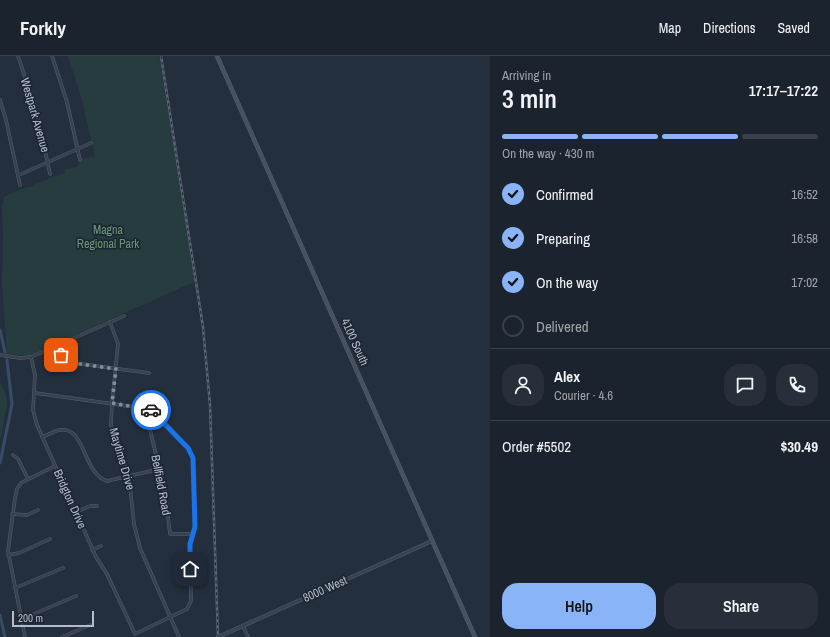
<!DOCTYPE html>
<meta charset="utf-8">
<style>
:root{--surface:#1b232e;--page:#282f3a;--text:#f1f3f6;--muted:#a0a4aa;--line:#39404a;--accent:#8ab4f8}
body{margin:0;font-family:"Archivo Narrow",sans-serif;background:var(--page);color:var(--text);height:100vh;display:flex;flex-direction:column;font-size:15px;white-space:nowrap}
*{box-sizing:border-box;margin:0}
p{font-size:13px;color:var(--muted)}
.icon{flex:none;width:22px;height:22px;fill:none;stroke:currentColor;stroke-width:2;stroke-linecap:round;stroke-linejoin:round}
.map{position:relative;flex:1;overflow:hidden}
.side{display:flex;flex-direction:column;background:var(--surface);width:340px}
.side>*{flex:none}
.scale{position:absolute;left:12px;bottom:10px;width:82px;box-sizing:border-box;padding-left:4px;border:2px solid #b4bcc9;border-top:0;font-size:11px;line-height:14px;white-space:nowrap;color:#b4bcc9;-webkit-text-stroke:3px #1d2633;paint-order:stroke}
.pin{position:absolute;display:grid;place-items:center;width:34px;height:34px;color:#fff;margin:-17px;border-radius:8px;box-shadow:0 2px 6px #0006}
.courier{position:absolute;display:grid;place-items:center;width:40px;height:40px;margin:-20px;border:3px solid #1a73e8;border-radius:50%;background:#fff;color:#222;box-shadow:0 1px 5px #0007}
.summary em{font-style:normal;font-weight:600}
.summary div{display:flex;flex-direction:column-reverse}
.summary{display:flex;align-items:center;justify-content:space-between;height:68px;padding:0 12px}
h1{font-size:26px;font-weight:600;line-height:30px}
.bar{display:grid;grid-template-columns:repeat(4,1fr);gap:6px 4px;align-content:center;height:48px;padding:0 12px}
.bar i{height:5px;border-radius:3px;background:var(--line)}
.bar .active{background:var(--accent)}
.bar p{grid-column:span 4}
.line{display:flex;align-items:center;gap:10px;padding:0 12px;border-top:1px solid var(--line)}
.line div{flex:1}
.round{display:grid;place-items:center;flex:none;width:42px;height:42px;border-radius:16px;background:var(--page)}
ol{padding:0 12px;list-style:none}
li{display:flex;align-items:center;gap:12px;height:44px}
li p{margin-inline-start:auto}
li .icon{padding:4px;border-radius:50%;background:var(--accent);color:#111;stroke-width:4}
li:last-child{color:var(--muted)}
li i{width:22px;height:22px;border:2px solid var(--line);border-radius:50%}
.action{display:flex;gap:8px;margin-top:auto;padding:8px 12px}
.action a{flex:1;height:46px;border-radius:16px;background:var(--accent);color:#111;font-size:16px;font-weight:600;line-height:46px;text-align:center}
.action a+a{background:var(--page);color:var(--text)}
header{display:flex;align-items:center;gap:24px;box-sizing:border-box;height:56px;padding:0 20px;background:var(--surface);border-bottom:1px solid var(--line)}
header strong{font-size:19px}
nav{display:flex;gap:22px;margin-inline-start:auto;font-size:14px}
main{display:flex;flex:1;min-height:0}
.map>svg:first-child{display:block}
</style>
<header>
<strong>Forkly</strong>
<nav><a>Map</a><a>Directions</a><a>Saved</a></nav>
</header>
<main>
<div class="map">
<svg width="490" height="581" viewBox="0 0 490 581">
<rect width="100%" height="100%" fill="#242f3e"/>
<g fill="#263c3f">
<path d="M68 0H159L196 225 29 300 7 298 2 227 3 181 2 150 4 141 24 132 35 130V127C48 125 54 119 65 117V113L77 111 82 103 95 101 82 44Z"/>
<polygon points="0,327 6,339 7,350 0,384"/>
</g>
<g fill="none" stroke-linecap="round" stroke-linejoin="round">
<g stroke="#394c67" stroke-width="3">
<polyline points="0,274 5,296"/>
<polyline points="0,407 12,348 7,304"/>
<polyline points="0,559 5,581"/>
</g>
<g stroke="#565f6c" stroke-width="3.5">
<g id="minor">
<polyline points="18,0 36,54 50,118"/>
<polyline points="52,0 67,46 80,104"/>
<polyline points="0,44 6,64 20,129"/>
<polyline points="19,119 91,87"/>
<polyline points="110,266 118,288 112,347 111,370 129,421 134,468 140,492 179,581"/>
<polyline points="56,290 65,303 74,307 149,317"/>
<polyline points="0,299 20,302 31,301 124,260"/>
<polyline points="31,301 35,319 33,354 37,369 96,501 107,518 135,578 187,553 191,545 190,488 195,471 193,402 188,392 160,362 149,353 35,337"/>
<polyline points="156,358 153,362 150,374 165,435 170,478 193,478"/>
<path d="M42 381C48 379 54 375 59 374 86 369 82 417 107 425L160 413"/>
<polyline points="13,399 18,403 28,423"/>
<polyline points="76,456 90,450 97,450"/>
<polyline points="12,458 27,459 38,454"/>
<polyline points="92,494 101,490"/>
<polyline points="8,499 19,497 50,483"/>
<polyline points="15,532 63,512"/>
<polyline points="22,563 76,540"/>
<polyline points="243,570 248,581"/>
<polyline points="25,581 8,495 15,442 17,433 21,427 55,410"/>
<polyline points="62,581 90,569"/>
</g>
</g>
<g stroke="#565f6c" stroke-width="4">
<polyline id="tertiary" points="218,581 432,485"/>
</g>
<g stroke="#565f6c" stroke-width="4.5">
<polyline id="secondary" points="217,0 475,581"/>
</g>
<use href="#minor" stroke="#38414e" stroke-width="2.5"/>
<use href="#tertiary" stroke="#38414e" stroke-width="3"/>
<use href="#secondary" stroke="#465061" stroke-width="3.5"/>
<g stroke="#5a6575" stroke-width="2.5">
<polyline id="rail" points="161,0 203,271 210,349 218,581"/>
</g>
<use href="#rail" stroke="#1d2633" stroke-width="1" stroke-dasharray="3" stroke-linecap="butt"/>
</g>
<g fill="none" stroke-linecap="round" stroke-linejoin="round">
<polyline stroke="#828b98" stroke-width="4" stroke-dasharray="0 7.2" points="61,299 74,307 116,313 112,347 151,354"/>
<polyline stroke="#1a73e8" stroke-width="5" points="151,354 188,392 193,402 195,471 190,488 190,513"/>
</g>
<g text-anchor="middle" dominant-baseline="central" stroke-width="3.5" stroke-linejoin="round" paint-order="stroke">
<g font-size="12" fill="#b4bcc9" stroke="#1d2633">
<text transform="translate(35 59) rotate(74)">Westpark Avenue</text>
<text transform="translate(355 286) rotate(66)">4100 South</text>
<text transform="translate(122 403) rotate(74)">Maytime Drive</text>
<text transform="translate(161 429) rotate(79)">Bellfield Road</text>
<text transform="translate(70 443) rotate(66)">Bridgton Drive</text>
<text transform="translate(325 533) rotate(-24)">8000 West</text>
</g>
<g font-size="12" fill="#6b9a76" stroke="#1d2633">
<text x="108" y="174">Magna<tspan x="108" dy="14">Regional Park</tspan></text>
</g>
</g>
</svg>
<div class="scale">200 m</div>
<div class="pin" style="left:61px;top:299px;background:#ea580c"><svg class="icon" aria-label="bag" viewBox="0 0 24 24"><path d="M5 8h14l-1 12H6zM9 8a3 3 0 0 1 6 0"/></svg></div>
<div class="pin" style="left:190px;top:513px;background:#1f2937"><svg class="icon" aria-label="home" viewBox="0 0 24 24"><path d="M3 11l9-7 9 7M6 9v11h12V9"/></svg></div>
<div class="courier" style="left:151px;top:354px"><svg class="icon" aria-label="car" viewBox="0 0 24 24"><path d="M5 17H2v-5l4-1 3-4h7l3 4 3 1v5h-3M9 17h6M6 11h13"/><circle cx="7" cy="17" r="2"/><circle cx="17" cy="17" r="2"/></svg></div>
</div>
<section class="side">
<div class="summary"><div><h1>3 min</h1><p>Arriving in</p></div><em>17:17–17:22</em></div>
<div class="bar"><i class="active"></i><i class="active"></i><i class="active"></i><i></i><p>On the way · 430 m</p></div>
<ol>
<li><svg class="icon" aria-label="check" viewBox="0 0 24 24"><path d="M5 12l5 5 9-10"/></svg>Confirmed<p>16:52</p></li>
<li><svg class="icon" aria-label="check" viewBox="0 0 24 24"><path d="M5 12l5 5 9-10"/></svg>Preparing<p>16:58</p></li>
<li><svg class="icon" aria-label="check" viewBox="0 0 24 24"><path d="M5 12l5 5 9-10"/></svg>On the way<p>17:02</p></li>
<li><i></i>Delivered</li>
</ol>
<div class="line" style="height:72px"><a class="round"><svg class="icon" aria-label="person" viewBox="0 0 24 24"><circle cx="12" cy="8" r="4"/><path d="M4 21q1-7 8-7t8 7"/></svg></a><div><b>Alex</b><p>Courier · 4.6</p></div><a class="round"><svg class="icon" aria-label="chat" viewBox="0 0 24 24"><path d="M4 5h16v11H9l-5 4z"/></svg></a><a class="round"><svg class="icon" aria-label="phone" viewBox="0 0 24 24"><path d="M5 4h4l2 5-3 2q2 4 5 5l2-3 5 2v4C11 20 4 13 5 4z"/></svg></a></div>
<div class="line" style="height:52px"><div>Order #5502</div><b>$30.49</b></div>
<div class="action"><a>Help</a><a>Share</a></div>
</section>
</main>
